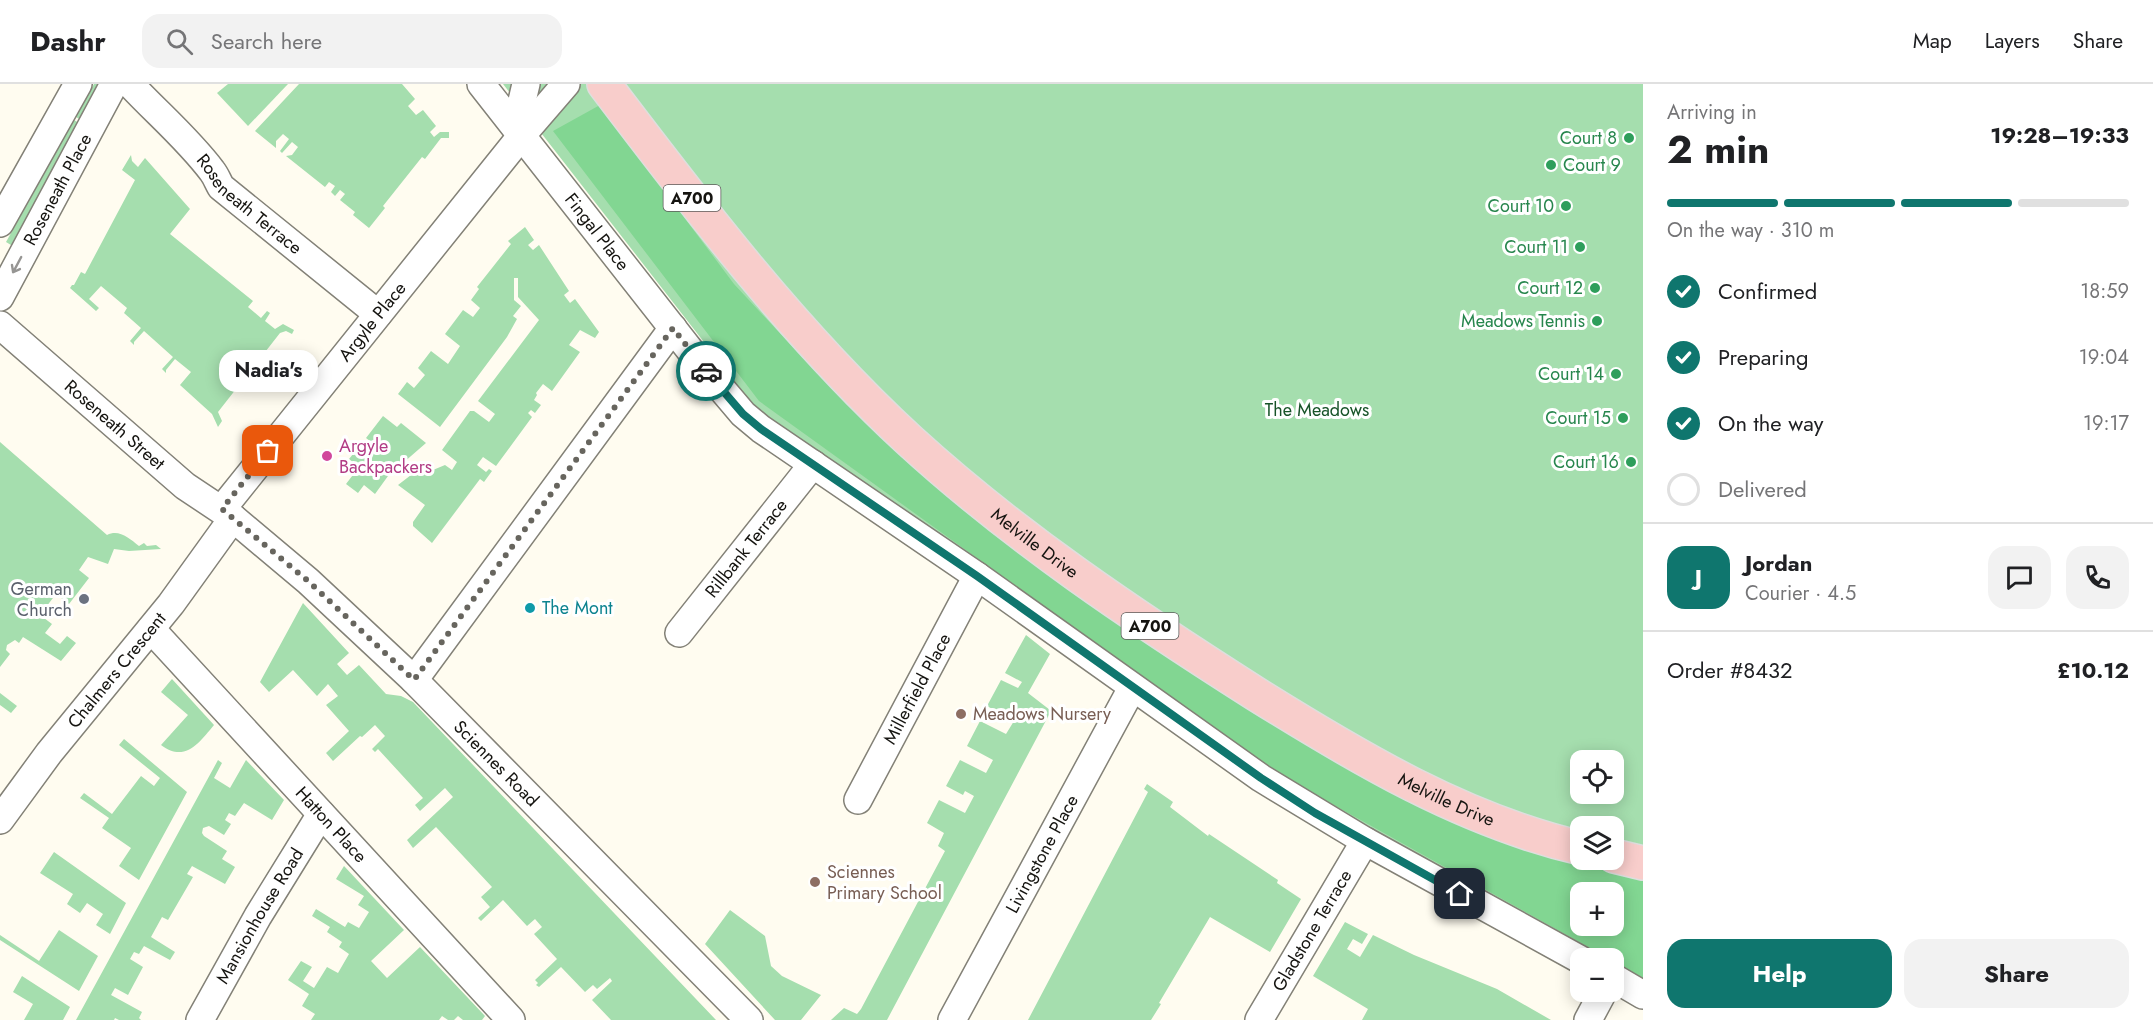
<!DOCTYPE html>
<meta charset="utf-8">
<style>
:root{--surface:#fff;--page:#f2f2f2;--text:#202124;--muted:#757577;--line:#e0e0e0;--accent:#0f766e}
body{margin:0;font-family:Jost,sans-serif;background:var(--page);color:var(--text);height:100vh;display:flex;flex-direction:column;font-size:22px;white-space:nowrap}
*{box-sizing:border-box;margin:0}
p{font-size:20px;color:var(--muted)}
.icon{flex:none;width:33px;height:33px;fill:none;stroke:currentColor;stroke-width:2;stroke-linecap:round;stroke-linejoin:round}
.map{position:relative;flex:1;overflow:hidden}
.sheet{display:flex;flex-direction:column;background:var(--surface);width:510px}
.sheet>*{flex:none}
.tools{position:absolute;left:1570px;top:666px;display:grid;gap:12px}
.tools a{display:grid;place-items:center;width:54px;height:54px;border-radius:12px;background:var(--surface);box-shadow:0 3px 15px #0003;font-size:30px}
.pin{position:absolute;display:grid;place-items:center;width:51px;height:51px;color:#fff;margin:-26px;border-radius:12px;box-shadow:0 3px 9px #0006}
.courier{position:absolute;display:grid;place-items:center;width:60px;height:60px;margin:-30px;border:4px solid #0f766e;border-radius:50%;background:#fff;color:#222;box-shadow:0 2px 8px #0007}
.bubble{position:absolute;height:42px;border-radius:18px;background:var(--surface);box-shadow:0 3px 15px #0003;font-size:20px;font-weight:700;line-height:42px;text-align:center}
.overview em{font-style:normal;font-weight:700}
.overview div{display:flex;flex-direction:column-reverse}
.overview{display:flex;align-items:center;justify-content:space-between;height:102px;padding:0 24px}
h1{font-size:39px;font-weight:700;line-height:45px}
.bar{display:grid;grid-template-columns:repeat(4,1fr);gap:9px 6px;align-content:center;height:72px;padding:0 24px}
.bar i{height:8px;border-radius:4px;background:var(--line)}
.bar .active{background:var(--accent)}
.bar p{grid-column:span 4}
.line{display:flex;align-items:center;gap:15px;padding:0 24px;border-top:2px solid var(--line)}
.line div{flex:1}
.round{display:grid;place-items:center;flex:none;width:63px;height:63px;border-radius:18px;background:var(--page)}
ol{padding:0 24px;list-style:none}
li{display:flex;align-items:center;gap:18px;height:66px}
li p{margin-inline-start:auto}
li .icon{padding:6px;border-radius:50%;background:var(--accent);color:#fff;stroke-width:4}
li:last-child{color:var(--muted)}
li i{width:33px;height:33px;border:3px solid var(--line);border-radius:50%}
.button{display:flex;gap:12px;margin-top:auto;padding:12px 24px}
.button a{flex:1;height:69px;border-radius:18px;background:var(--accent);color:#fff;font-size:24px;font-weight:700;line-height:69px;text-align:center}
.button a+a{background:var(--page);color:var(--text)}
header{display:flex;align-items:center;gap:36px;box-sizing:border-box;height:84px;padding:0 30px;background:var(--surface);border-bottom:2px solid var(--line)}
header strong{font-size:28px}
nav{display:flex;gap:33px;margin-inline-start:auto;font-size:21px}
.search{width:420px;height:54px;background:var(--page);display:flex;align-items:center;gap:15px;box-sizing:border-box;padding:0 21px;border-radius:18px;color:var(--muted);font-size:22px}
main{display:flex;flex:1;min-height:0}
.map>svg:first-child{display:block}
</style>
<header>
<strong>Dashr</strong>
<div class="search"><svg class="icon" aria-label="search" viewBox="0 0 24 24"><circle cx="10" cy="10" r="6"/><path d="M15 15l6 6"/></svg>Search here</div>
<nav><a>Map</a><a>Layers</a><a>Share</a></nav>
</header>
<main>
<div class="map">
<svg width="1643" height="936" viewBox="0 0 1643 936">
<rect width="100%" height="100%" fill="#fffcf0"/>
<g fill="#a5deae" fill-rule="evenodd">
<polygon points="94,0 107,0 86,39 76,33"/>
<polygon points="228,0 288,0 248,42 217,9"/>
<polygon points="299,0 402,0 415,15 408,22 416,31 423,26 436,42 430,48 434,53 440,48 449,48 449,54 441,54 425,75 422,73 383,122 385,124 369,144 353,131 355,128 340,116 345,110 340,106 335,112 331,108 335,102 329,98 325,103 286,72 292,71 298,63 292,58 282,69 280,67 289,55 283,50 276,57 276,64 255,47"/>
<path d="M503 0H1643V903L1614 887V874H1593L1264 688 760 330ZM1581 676H1614V710H1581ZM1581 742H1614V776H1581ZM1581 808H1614V842H1581Z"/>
<polygon points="74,36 84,42 16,164 6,158"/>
<polygon points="131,71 132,77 138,83 145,74 190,125 170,150 253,217 248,223 261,234 267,227 270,229 265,237 275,245 283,240 294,246 292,250 286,247 280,249 218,328 222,337 218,343 212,330 180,301 191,288 175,275 166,286 166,289 162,285 173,273 144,247 134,258 134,261 130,257 141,244 124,229 127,224 101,202 89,215 99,224 96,227 70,204 72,201 74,201 81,188 85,190 135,96 122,86"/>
<polygon points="525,143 534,156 528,161 533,166 539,161 569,207 564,211 570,219 575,215 599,248 595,254 580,246 569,261 580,268 552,307 543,300 536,309 537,311 534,316 541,321 535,329 531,326 528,329 532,333 496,382 483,373 477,381 486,388 489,385 492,387 484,398 480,395 432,459 413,442 413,438 425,421 398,401 424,381 433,386 445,381 452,386 457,378 442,366 470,327 474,327 489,338 495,330 478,317 539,236 518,213 518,194 514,194 514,216 521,222 513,232 517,235 507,253 440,343 398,310 407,298 414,304 425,291 418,284 431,267 448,280 460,262 445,250 463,226 473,233 480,224 471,216 479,205 477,203 511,160 508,157"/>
<polygon points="383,332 397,343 401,339 426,359 388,392 375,410 364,401 358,409 346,400 359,383 349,375 358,364 370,373 378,363 366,354"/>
<path d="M0 358 107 451C119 445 129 454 139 462L144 459 147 462 156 461 161 465 129 467 114 465 108 480 88 473 79 486 89 494 69 520 56 510 40 531 52 540 45 549 60 560 67 552 76 559 61 577 23 553 19 559 15 556 7 561 6 566 10 570 0 583Z"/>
<polygon points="303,519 349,569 337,580 347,591 359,581 386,610 401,612 413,618 716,936 611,936 592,916 612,897 610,894 597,905 593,901 585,908 561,883 539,903 536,901 538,899 535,896 557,875 534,850 542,843 535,835 527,842 503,816 481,837 478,834 490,823 481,813 492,803 436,743 413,764 407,756 453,713 445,704 420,727 415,721 423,714 378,665 375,668 372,665 385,652 375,641 362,653 360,652 333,677 326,669 349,647 326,621 338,612 328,600 317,612 293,586 269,608 260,598"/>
<polygon points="1026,551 1050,570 1028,609 1050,626 1050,629 887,936 831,936 844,924 857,930 861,925 945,767 938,762 944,749 927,739 939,716 965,729 974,712 965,707 963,711 946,702 960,676 986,689 993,676 967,662 980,637 1006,650 1014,637 987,622 1001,596 1018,604 1022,598 1005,589"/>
<path d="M172 595 214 641C199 659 185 679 161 661L188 631 161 608Z"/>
<polygon points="0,609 17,622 11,629 0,621"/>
<polygon points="124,655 187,708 139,796 119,782 131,764 102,744 109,734 80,714 84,709 112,730 141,692 154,702 160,694 119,661"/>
<polygon points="218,676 222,679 214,694 230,704 246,676 284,716 272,736 244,719 235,732 229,729 225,736 231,740 224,751 209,742 203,744 202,749 204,752 227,767 222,775 235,783 225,800 192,782 187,790 193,793 168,836 162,833 151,853 175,868 170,876 144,862 139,870 134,868 130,875 143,883 128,911 115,904 111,911 142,928 139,934 141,936 119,936 115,934 114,936 76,936"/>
<polygon points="1147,700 1173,718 1170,723 1208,752 1209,750 1278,796 1277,799 1301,815 1270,868 1210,833 1159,919 1161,920 1151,936 1028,936 1148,708 1144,705"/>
<polygon points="54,768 126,819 110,850 96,841 103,830 87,819 80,829 67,820 73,810 40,789"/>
<polygon points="344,782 404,846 371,877 387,894 420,863 485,932 482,936 463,936 458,932 454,936 448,936 442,932 439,936 311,936 315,930 302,922 309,910 288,896 301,877 312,883 303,897 314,904 327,883 338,889 349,870 339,863 342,858 327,848 330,843 312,832 316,825 345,843 348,838 359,844 369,828 358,821 364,812 336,795"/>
<polygon points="730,826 765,852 771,882 782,892 821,911 801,936 775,936 705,860"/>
<polygon points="1345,838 1368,850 1362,860 1353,855 1347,865 1360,873 1373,851 1414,871 1497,905 1551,936 1362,936 1368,925 1313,892"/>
<polygon points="59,846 98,872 79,907 0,856 0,851 39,877"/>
<polygon points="22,892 70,923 63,936 24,936 33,920 13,908"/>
</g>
<path fill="#82d692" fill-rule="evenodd" d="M600 21 734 200 846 320 974 429 1128 539 1583 776 1643 791V895L1614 878V874H1608L1271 686 759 317 553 47ZM1581 808H1614V842H1581Z"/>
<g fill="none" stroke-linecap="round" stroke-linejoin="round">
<g stroke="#838177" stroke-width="30">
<g id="minor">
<path id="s1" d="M130 0C157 29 188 55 212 87 216 92 218 98 221 103L378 230"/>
<path id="s2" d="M481 0 704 284 743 330 761 345 977 492 1261 694 1365 757 1581 876"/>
<polyline points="522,51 522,17 526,0"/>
<polyline points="0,139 78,0"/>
<path id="s3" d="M0 213 114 0"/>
<path id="s4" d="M0 241 185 402 233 434 308 497 414 596 749 936"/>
<path id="s5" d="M222 425 522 51 566 0"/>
<path id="s6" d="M151 545 511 936"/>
<path id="s7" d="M679 549 813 380"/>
<polyline points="414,596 673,244"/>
<path id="s8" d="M858 716 977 492"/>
<path id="s9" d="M0 736 49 669 171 520 233 434"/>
<polyline points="1614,894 1643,911"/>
<path id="s10" d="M200 936 258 832 321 730"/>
<path id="s11" d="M952 936 1132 604"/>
<path id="s12" d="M1259 936 1365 757"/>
<polyline points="1588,936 1603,908"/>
</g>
</g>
<g stroke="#dedede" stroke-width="36">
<g id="major">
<path id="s13" d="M604 0C698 124 794 250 909 356 1015 453 1135 533 1256 610 1357 673 1464 737 1581 764"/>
<polyline points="1614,772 1643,779"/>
</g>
</g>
<use href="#minor" stroke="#fff" stroke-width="27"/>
<use href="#major" stroke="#f8cdcb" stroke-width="33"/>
</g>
<defs><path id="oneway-shaft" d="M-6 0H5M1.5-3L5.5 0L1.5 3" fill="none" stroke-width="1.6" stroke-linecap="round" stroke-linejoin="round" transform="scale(1.5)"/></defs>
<use stroke="#969593" href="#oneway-shaft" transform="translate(17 181) rotate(118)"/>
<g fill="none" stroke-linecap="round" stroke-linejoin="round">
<polyline stroke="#67655e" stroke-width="6" stroke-dasharray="0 10.8" points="268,367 222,425 308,497 414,596 673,244 706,287"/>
<polyline stroke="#0f766e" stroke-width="8" points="706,287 743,330 761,345 977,492 1261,694 1315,729 1460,810"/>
</g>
<g fill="#2e9e5b" stroke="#fff" stroke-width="2">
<circle cx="1629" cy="54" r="6"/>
<circle cx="1551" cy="81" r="6"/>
<circle cx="1566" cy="122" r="6"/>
<circle cx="1580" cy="163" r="6"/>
<circle cx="1595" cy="204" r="6"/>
<circle cx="1597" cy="237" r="6"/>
<circle cx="1616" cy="290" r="6"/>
<circle cx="1623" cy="334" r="6"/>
<circle cx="1631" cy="378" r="6"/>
</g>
<circle fill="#d1479c" stroke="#fff" stroke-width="2" cx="327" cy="372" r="6"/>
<circle fill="#6b7280" stroke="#fff" stroke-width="2" cx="84" cy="515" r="6"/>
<circle fill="#0f9aa8" stroke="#fff" stroke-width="2" cx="530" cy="524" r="6"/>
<g fill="#8d6e63" stroke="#fff" stroke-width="2">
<circle cx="961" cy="630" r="6"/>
<circle cx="815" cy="798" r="6"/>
</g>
<g text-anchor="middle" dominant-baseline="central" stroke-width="6" stroke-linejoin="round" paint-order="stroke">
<g fill="#fff" stroke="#5b5a58" stroke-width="1.5">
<rect x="663.5" y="101" width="57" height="26" rx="4.5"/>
<rect x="1121.5" y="529" width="57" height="26" rx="4.5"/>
</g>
<g font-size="16" font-weight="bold" fill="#151410">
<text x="692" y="114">A700</text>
<text x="1150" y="542">A700</text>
</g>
<g font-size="18" fill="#27864d" stroke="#fff" text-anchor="end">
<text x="1617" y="54">Court 8</text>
<text x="1563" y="81" text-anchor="start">Court 9</text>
<text x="1554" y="122">Court 10</text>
<text x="1568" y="163">Court 11</text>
<text x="1583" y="204">Court 12</text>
<text x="1585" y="237">Meadows Tennis</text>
<text x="1604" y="290">Court 14</text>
<text x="1611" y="334">Court 15</text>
<text x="1619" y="378">Court 16</text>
</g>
<g font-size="18" fill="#151410" stroke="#fff">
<text stroke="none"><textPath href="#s3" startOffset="122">Roseneath Place</textPath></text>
<text stroke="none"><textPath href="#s1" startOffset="170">Roseneath Terrace</textPath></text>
<text stroke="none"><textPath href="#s2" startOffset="188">Fingal Place</textPath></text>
<text stroke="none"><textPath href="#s5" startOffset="240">Argyle Place</textPath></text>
<text stroke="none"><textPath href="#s4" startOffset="152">Roseneath Street</textPath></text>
<text stroke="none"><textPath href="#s13" startOffset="632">Melville Drive</textPath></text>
<text stroke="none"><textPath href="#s7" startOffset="108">Rillbank Terrace</textPath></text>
<text stroke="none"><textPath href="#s9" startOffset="190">Chalmers Crescent</textPath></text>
<text stroke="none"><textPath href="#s8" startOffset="126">Millerfield Place</textPath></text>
<text stroke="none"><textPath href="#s4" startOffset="663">Sciennes Road</textPath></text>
<text stroke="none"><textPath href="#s13" startOffset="1118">Melville Drive</textPath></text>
<text stroke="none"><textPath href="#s6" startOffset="266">Hatton Place</textPath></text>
<text stroke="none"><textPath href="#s11" startOffset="189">Livingstone Place</textPath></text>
<text stroke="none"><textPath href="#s10" startOffset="120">Mansionhouse Road</textPath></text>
<text stroke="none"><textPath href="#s12" startOffset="104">Gladstone Terrace</textPath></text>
</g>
<g font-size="18" fill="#175328" stroke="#fff">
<text x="1317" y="326">The Meadows</text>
</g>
<g font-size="18" fill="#b23c85" stroke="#fff" text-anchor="start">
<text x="339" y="362">Argyle<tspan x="339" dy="21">Backpackers</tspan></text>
</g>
<g font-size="18" fill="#5b616d" stroke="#fff" text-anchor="end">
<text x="72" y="505">German<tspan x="72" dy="21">Church</tspan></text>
</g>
<g font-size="18" fill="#0d838f" stroke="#fff" text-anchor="start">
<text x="542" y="524">The Mont</text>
</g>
<g font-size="18" fill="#785e54" stroke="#fff" text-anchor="start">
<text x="973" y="630">Meadows Nursery</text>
<text x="827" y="788">Sciennes<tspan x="827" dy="21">Primary School</tspan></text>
</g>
</g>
</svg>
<div class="tools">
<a><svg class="icon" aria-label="locate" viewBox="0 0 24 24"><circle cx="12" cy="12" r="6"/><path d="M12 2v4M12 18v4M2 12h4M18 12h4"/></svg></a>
<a><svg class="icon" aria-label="layers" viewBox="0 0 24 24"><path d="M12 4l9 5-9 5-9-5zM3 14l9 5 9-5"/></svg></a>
<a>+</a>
<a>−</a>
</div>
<div class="pin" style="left:268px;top:367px;background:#ea580c"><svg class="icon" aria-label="bag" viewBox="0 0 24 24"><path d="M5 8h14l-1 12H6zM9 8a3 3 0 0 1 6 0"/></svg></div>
<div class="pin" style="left:1460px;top:810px;background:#1f2937"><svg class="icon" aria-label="home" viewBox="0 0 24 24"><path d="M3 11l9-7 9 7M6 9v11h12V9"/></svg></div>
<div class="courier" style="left:706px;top:287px"><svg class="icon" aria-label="car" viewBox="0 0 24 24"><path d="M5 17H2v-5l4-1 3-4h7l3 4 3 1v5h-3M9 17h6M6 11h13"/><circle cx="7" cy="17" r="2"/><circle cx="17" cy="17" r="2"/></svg></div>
<div class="bubble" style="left:219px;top:266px;width:99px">Nadia's</div>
</div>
<section class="sheet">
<div class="overview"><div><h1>2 min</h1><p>Arriving in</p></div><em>19:28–19:33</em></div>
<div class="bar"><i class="active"></i><i class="active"></i><i class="active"></i><i></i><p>On the way · 310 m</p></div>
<ol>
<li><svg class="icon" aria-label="check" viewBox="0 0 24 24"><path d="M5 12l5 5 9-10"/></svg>Confirmed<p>18:59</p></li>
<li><svg class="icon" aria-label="check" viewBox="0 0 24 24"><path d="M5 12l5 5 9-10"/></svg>Preparing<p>19:04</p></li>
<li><svg class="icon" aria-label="check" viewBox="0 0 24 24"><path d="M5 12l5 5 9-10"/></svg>On the way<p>19:17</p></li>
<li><i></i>Delivered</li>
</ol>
<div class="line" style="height:108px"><b class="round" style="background:var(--accent);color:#fff">J</b><div><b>Jordan</b><p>Courier · 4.5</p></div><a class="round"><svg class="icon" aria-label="chat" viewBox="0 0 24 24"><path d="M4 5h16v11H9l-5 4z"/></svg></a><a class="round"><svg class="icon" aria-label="phone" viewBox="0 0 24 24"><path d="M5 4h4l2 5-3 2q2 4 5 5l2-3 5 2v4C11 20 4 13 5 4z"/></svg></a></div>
<div class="line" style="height:78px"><div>Order #8432</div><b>£10.12</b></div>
<div class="button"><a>Help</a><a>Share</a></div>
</section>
</main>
